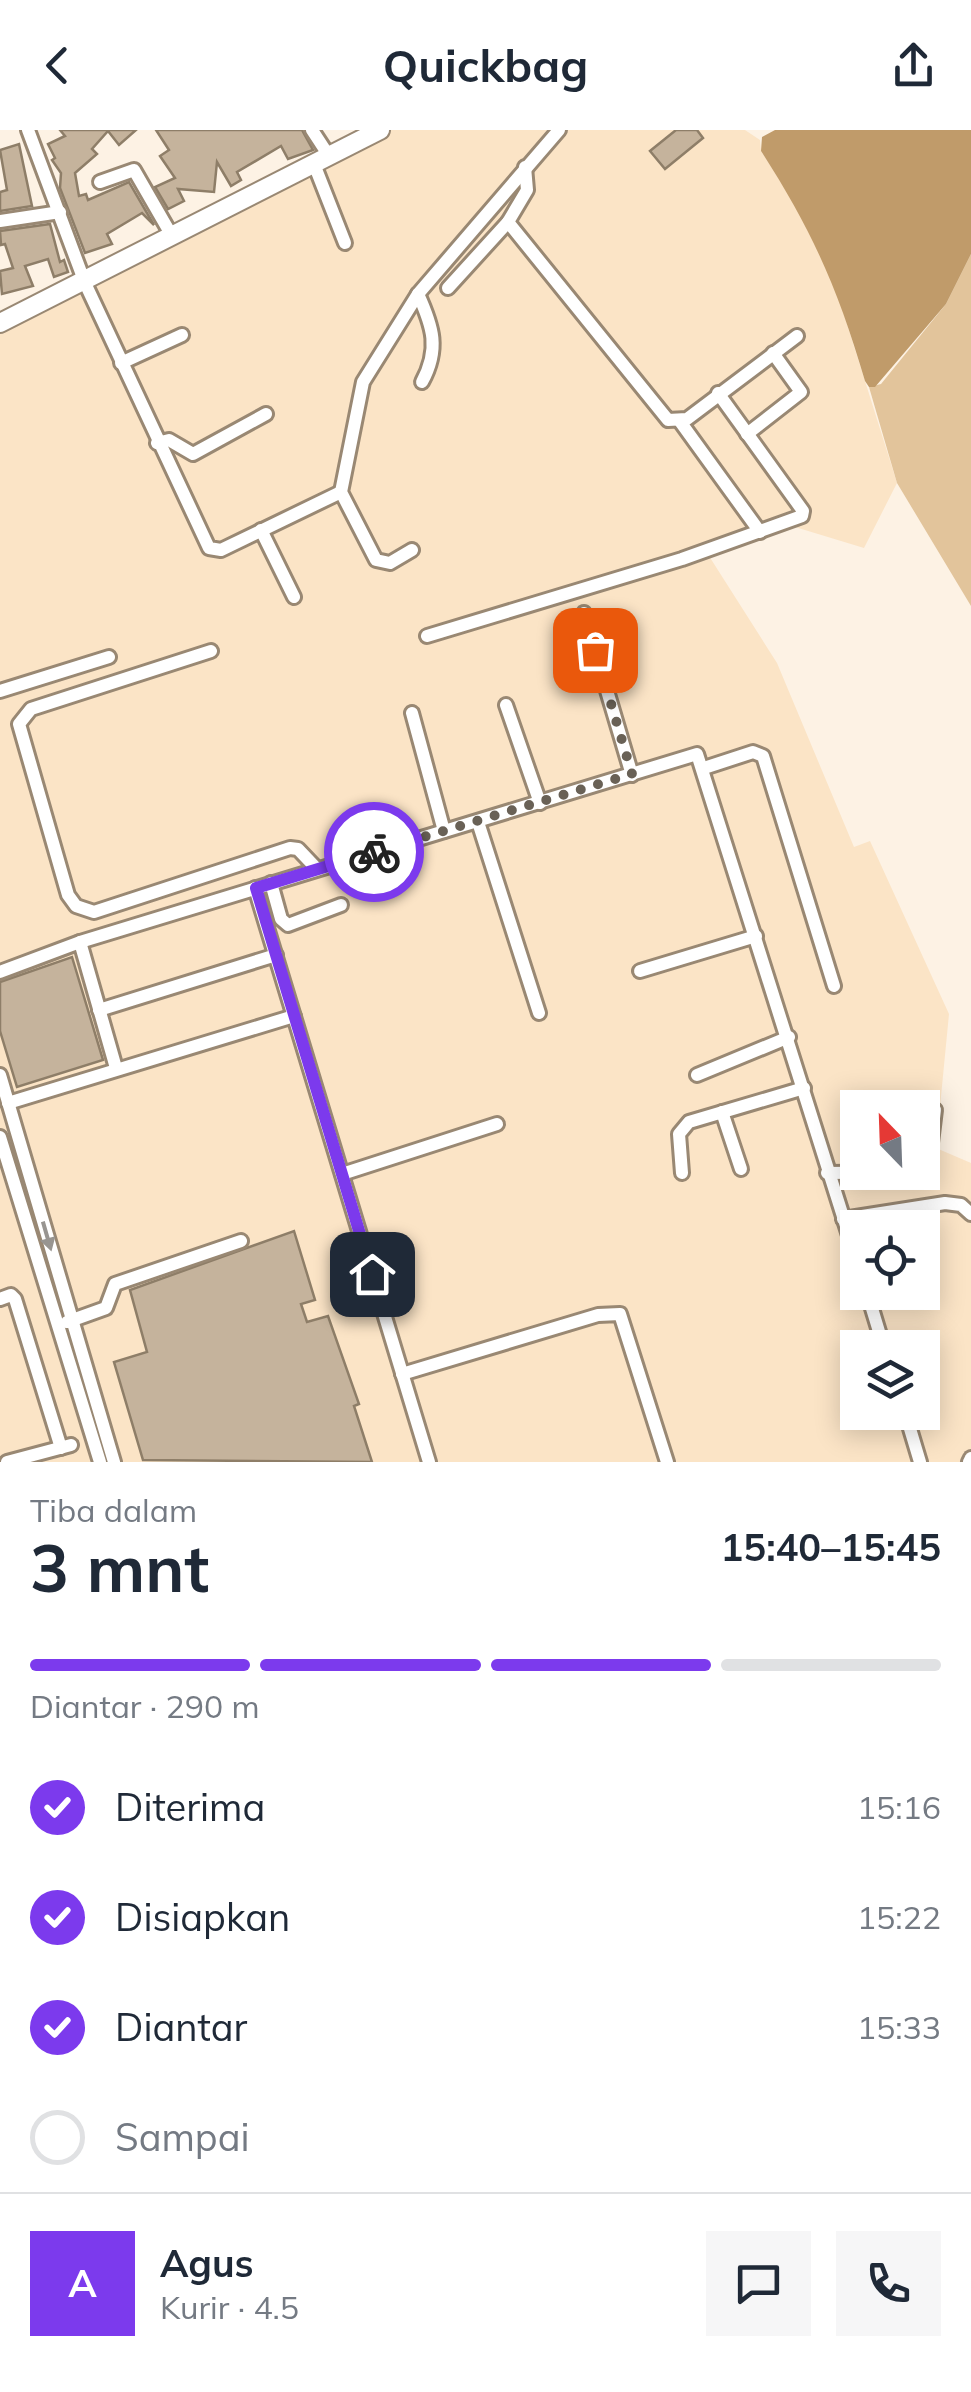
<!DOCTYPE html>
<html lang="id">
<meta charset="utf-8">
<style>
:root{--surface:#fff;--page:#f6f6f7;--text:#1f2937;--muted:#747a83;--line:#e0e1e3;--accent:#7c3aed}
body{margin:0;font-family:Mulish,sans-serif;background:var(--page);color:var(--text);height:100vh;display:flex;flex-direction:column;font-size:38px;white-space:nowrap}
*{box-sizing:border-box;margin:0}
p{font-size:32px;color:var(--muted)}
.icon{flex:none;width:55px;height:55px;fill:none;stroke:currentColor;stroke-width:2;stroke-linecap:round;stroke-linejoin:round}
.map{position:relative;height:1332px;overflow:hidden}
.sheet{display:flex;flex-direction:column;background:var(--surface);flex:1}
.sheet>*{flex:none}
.needle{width:65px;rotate:337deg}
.fabs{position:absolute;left:840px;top:960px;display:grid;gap:20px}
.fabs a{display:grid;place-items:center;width:100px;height:100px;border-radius:0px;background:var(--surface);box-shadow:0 5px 25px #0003;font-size:50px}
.pin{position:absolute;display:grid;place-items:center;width:85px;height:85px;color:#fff;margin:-42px;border-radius:20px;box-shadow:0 5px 15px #0006}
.courier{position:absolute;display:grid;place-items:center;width:100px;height:100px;margin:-50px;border:8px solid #7c3aed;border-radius:50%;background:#fff;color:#222;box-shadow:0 2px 12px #0007}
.summary em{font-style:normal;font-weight:700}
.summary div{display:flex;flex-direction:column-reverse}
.summary{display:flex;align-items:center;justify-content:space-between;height:170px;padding:0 30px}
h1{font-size:65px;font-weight:700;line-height:75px}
.bar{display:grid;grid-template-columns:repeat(4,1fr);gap:15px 10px;align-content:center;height:120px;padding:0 30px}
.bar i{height:12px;border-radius:8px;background:var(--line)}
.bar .selected{background:var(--accent)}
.bar p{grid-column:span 4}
.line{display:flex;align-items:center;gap:25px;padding:0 30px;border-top:2px solid var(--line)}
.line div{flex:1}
.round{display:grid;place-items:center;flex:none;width:105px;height:105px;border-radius:0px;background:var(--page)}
ol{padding:0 30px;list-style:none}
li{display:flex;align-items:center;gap:30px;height:110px}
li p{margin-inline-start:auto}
li .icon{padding:10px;border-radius:50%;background:var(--accent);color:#fff;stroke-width:4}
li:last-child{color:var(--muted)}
li i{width:55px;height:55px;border:5px solid var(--line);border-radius:50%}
header{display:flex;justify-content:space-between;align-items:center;height:130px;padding:0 30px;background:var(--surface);font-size:45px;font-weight:700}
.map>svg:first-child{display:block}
</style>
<header><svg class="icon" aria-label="back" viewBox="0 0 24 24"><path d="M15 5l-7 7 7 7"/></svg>Quickbag<svg class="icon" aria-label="share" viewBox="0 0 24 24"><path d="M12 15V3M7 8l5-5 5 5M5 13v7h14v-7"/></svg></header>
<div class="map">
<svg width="971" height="1332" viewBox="0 0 971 1332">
<rect width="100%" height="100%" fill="#fdf2e4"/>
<path fill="#fbe4c6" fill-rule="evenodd" d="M389 0H745L760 10 761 21 812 102 833 149 897 353 864 418 795 397 709 426 777 533 854 717 870 711 949 884 936 1018 971 1033V1332H0V202ZM858 978H922V1042H858ZM858 1098H922V1162H858ZM858 1218H922V1282H858Z"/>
<polygon fill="#e2c49b" points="971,124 971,476 897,353 869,257 881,254 946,174"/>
<path fill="#c09b6a" d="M775 0H971V124L946 174 875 257H869L865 251C838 159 813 102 761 21L762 7Z"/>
<g fill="#c5b39c" stroke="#8e7e68" stroke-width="2.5">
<polygon points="60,0 136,0 119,15 108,1 92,19 97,24 75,43 79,66 86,64 88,70 129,52 154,95 142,83 107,104 112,114 85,123 60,58 61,43 52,30 55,28 48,14 65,6"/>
<polygon points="156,0 302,0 313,20 288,29 281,16 237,42 241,50 231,56 217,32 214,62 178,59 184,71 168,79 155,57 175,48 160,26 169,20"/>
<polygon points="676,0 697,0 703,8 665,39 650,21"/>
<polygon points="19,14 32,76 0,81 0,62 7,60 0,20"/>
<polygon points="50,94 60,132 64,130 68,142 54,147 48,129 25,136 33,156 2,164 0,141 13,138 5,114 1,115 0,101"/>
<polygon points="72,827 103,930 17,957 0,901 0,852"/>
<polygon points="294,1101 315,1170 301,1174 307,1192 328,1186 359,1274 354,1276 372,1332 143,1330 114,1232 147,1222 130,1160"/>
</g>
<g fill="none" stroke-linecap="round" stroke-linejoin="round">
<g stroke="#998873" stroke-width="18">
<g id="minor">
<polyline points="28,0 85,153 209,418 221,420 341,362"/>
<polyline points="312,0 329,26"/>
<polyline points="314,34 345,113"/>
<polyline points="525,37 527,60 508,92 668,290 687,289 797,206"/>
<polyline points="100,52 134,40 172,106"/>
<polyline points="0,91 60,82"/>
<polyline points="448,158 508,92"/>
<path d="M418 164C433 197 440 219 422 252"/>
<polyline points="121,233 182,205"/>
<polyline points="679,290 760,402"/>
<polyline points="747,304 801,262 773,223"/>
<polyline points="157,313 169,310 193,324 266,284"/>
<polyline points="261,400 294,467"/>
<polyline points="412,420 390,433 376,430 341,362 363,252 418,164 559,0"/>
<polyline points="584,483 632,645"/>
<polyline points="427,506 682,429 802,386 803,381 718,263"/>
<polyline points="211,521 31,579 19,594 68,765 76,776 94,782 290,718 298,719 317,739"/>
<polyline points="0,561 109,527"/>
<polyline points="506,575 540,673"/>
<polyline points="412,583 444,701"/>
<polyline points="704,638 753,622 763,626 834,856"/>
<polyline points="478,692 539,883"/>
<polyline points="271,753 281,789 288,795 341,775"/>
<polyline points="255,758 429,1332"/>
<polyline points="80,812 116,938"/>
<polyline points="640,841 756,806"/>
<polyline points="0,842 80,812 697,624 858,1134"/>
<polyline points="99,880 276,825"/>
<polyline points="0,945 114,1332"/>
<polyline points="697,945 789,907"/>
<polyline points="910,971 935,980 929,1029 922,1041"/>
<polyline points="8,973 294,886"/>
<polyline points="722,982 741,1039"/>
<polyline points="0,1007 100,1332"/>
<polyline points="682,1043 679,1004 689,992 804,958"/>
<polyline points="827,1043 916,1042"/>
<polyline points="342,1044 497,994"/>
<polyline points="843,1089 945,1073 961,1075 971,1084"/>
<polyline points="867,1162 884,1218"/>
<polyline points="0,1169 11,1165 15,1169 61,1318"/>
<polyline points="67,1192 106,1178 115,1154 241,1111"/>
<polyline points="402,1244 598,1185 620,1184 667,1332"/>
<polyline points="905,1282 920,1332"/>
<polyline points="7,1332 71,1315"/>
<polyline points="969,1332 971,1328"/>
</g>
</g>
<g stroke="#998873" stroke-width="22">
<polyline id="major" points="0,193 380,0"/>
</g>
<use href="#minor" stroke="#fff" stroke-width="12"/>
<use href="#major" stroke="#fff" stroke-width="18"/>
</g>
<defs><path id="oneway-solid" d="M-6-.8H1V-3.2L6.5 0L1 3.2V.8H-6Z" transform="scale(2.5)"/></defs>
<use fill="#989591" href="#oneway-solid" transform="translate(47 1106) rotate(74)"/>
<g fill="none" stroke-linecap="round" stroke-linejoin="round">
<polyline stroke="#696156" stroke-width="10" stroke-dasharray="0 18" points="374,722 632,644 595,520"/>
<polyline stroke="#7c3aed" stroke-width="12" points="372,1144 256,758 374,722"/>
</g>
</svg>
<div class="fabs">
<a><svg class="needle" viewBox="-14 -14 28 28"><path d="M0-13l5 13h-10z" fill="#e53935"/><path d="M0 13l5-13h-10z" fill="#747a83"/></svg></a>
<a><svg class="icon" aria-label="locate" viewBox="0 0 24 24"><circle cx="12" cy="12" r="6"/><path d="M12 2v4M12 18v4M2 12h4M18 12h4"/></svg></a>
<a><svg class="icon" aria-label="layers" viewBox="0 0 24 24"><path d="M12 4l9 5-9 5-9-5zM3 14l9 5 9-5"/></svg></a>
</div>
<div class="pin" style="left:595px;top:520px;background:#ea580c"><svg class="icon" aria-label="bag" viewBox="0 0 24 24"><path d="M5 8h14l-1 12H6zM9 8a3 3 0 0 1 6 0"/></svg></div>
<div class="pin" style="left:372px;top:1144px;background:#1f2937"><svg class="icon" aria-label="home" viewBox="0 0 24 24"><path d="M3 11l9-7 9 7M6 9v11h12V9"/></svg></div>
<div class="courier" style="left:374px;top:722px"><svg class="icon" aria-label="bike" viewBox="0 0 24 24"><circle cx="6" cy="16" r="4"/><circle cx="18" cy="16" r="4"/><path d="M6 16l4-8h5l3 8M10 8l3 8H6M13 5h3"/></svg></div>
</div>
<section class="sheet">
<div class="summary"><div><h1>3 mnt</h1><p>Tiba dalam</p></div><em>15:40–15:45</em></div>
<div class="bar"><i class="selected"></i><i class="selected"></i><i class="selected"></i><i></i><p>Diantar · 290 m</p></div>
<ol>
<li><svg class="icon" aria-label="check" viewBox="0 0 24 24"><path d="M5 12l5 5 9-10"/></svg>Diterima<p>15:16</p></li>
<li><svg class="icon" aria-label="check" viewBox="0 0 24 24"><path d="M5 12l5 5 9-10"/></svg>Disiapkan<p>15:22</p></li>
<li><svg class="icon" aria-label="check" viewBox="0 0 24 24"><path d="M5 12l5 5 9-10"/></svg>Diantar<p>15:33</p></li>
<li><i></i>Sampai</li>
</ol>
<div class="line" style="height:180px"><b class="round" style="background:var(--accent);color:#fff">A</b><div><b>Agus</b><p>Kurir · 4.5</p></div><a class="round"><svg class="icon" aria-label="chat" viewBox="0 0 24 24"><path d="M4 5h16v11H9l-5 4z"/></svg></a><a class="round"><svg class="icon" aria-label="phone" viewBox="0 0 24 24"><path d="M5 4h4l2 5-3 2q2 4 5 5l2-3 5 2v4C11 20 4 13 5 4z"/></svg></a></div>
</section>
